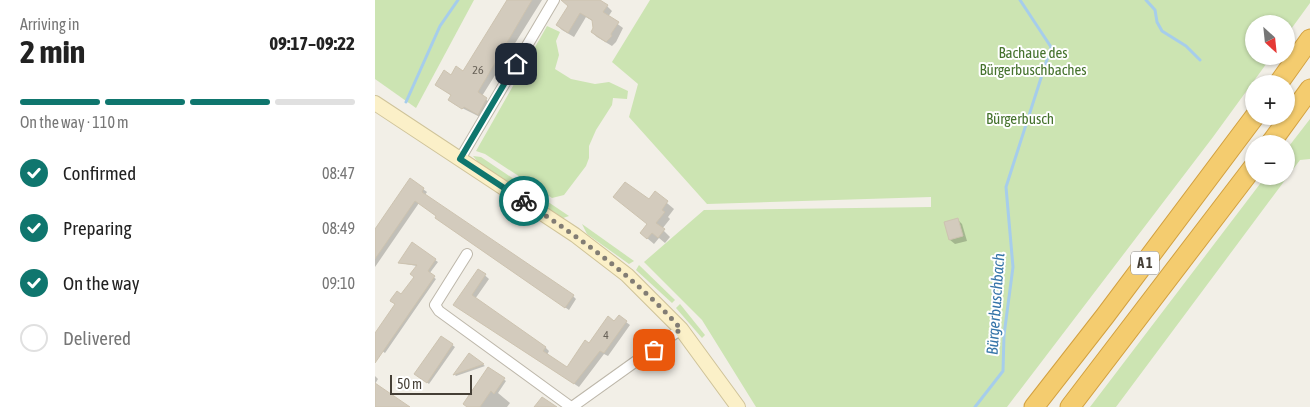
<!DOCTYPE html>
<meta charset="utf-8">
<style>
:root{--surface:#fff;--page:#f2f2f2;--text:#222;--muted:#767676;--line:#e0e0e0;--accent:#0f766e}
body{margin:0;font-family:"Asap Condensed",sans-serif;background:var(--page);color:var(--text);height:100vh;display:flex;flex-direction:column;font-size:19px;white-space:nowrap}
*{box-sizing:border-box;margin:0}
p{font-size:16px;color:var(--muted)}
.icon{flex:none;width:28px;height:28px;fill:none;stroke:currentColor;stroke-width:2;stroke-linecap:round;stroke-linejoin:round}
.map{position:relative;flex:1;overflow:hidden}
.sheet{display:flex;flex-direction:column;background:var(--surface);width:375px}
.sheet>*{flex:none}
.needle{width:32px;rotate:153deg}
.controls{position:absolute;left:870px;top:15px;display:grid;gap:10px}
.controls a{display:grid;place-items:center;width:50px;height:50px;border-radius:50%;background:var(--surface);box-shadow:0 1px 4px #0004;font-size:25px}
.scale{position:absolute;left:15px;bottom:12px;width:82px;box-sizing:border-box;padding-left:5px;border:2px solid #453f36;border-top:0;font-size:14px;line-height:18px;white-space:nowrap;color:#453f36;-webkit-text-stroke:4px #fff;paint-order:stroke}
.pin{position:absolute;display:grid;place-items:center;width:42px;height:42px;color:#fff;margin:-21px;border-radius:10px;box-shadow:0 2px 8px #0006}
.courier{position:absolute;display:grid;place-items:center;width:50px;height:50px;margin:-25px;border:4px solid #0f766e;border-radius:50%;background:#fff;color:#222;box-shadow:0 1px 6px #0007}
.overview em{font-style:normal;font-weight:700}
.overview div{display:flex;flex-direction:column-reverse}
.overview{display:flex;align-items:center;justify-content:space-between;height:85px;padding:0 20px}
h1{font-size:32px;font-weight:700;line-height:38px}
.bar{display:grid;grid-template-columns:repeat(4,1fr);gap:8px 5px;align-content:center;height:60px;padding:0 20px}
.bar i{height:6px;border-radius:4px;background:var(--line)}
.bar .current{background:var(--accent)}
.bar p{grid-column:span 4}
ol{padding:0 20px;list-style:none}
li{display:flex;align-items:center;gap:15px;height:55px}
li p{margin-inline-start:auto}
li .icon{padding:5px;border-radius:50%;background:var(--accent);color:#fff;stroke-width:4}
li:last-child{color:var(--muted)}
li i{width:28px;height:28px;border:2px solid var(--line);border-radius:50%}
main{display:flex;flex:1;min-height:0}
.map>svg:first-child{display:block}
</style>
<main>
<section class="sheet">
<div class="overview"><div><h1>2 min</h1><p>Arriving in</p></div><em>09:17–09:22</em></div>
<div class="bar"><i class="current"></i><i class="current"></i><i class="current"></i><i></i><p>On the way · 110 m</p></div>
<ol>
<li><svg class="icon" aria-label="check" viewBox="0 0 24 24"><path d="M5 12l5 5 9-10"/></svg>Confirmed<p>08:47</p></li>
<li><svg class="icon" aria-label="check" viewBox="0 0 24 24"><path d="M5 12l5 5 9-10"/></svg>Preparing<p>08:49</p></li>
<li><svg class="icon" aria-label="check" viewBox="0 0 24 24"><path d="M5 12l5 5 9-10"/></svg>On the way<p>09:10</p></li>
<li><i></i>Delivered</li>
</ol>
</section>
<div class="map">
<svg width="935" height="407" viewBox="0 0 935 407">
<rect width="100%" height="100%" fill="#f2efe7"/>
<g fill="#cce4b2">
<polygon points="0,0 99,0 41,108 0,79"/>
<polygon points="275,0 935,0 935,3 911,36 911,24 879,24 879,56 897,56 838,137 632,407 381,407 327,320 269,262 329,210 556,207 556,197 332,204 254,117 263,84 237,62"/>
<polygon points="172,26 185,32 181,41 184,55 180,69 196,79 220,84 234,82 253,91 252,99 238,98 237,105 221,130 214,146 214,158 211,166 189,195 177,198 110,154 101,151"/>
<polygon points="935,119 935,159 925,160 741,407 715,407 891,176 911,176 911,150"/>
<polygon points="98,156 106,157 194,216 188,218 103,162"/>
<polygon points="207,224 259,261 254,264 212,234"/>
<polygon points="264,265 300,300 297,303 261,270"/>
<polygon points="305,304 330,335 327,338 301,308"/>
</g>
<g fill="#0003">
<polygon points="134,0 167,0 107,96 115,103 107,118 79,104 74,100 77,96 62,85 89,72"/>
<polygon points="194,0 224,0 232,6 237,11 233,17 248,28 241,42 237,46 222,37 217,32 220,28 219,22 211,17 199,37 187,30 182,25 194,6"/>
<polygon points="48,189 52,192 50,195 198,296 201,299 194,310 65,221 62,216 44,203 0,267 0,232"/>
<polygon points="280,193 299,209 293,217 295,219 287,229 295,237 290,243 284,238 279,244 266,233 273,224 274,200"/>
<polygon points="583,220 587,224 592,241 580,244 575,240"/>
<polygon points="37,244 63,262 54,274 61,279 10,353 0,346 0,335 40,277 42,266 25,263"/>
<polygon points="104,270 114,279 100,299 171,348 174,351 172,355 192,369 240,323 251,322 255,325 233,356 229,354 204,387 80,305"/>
<polygon points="66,337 80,347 54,384 43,376"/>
<polygon points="94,355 110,366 81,376 80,375"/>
<polygon points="113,368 131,381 123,393 135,403 132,407 94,407"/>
<polygon points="0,376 3,379 0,384"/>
</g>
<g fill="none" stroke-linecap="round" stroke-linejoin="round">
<g stroke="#a6cdeb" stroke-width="3">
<polyline points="771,0 780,10 782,22 787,31 811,46 825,60"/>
<polyline points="31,102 65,26 83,0"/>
<polyline points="600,407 628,371 629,335 638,267 631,187 676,47 645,0"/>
</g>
</g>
<g fill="#d3cbbd" stroke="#cdc3b0">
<polygon points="132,0 157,0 103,92 112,98 103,115 89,107 87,109 73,100 76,95 60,85 69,70 76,75 81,66 88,71"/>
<polygon points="186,0 225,0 233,5 228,12 244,22 236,34 237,36 231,42 216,32 218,28 217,20 205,13 193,33 181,25 193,6"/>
<polygon points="35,178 49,188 47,192 199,295 190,308 60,218 61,216 40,201 0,259 0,229"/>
<polygon points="250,182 274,199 280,191 293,201 287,210 290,212 281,223 290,229 283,238 277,233 272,239 265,233 272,224 238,197"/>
<polygon points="583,218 588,236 574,240 569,222"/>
<polygon points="37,242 61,259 53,271 60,276 0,363 0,333 20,304 15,301 16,299 22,291 26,294 39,277 35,274 42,265 23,263"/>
<polygon points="103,269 111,274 97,295 171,347 168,351 192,367 210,340 214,343 233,316 239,321 244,315 252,321 229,353 225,351 199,384 78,305"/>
<polygon points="66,336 78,344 52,383 39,374"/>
<polygon points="94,353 109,364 78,375"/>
<polygon points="113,367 130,378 119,394 116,391 105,407 92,407 88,404"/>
<polygon points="0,383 16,394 35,407 0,407"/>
<polygon points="167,397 182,407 159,407"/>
</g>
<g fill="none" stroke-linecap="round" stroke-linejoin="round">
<g stroke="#bdb7aa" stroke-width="12">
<g id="street">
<polyline points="85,159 179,0"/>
<polyline points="92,254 60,305 64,311 196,407"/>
<polyline points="197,407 306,329"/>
</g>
</g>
<g stroke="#cfc399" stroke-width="16">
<polyline id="secondary" points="0,103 200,235 252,275 306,329 363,407"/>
</g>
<g stroke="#d3a140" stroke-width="21">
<g id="highway">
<polyline points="903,84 935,39"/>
<polyline points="895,144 935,89"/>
<polyline points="659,407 730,316 880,116"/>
<polyline points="695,407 879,166"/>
</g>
</g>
<use href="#street" stroke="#fff" stroke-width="10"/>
<use href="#secondary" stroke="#fbf0c8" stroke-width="14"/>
<use href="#highway" stroke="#f4cc6f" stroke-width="19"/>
</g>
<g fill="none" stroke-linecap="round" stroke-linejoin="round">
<path stroke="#827d74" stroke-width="5" stroke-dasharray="0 9" d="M149 201C206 239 260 277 306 329L279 350"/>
<polyline stroke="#0f766e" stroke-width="6" points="141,64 85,159 149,201"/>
</g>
<g text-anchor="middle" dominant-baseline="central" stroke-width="4" stroke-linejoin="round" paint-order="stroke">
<g font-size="12" fill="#686258">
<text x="103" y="70">26</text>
<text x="231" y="335">4</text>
</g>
<rect fill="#fff" stroke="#7d7972" stroke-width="1" x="756" y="251.5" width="28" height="23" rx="4"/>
<g font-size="14" font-weight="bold" fill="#453f36">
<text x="770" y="263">A 1</text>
</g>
<g font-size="15" fill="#45722d" stroke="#fff">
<text x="658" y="52">Bachaue des<tspan x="658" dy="17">Bürgerbuschbaches</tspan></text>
<text x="645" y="118">Bürgerbusch</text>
</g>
<g font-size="16" font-style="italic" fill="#3675a9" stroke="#fff">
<text transform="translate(620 304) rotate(-86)">Bürgerbuschbach</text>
</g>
</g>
</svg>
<div class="controls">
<a><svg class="needle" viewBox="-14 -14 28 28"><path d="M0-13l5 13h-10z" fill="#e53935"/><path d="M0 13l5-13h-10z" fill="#767676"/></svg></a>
<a>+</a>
<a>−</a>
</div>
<div class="scale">50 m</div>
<div class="pin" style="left:279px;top:350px;background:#ea580c"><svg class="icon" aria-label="bag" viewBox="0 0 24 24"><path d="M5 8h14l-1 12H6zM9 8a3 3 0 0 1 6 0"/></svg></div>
<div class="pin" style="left:141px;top:64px;background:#1f2937"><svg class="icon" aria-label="home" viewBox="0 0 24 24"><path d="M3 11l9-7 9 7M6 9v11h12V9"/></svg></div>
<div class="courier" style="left:149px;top:201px"><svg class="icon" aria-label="bike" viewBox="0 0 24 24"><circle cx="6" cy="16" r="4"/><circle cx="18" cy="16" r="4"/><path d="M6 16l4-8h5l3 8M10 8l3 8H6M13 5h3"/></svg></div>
</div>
</main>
